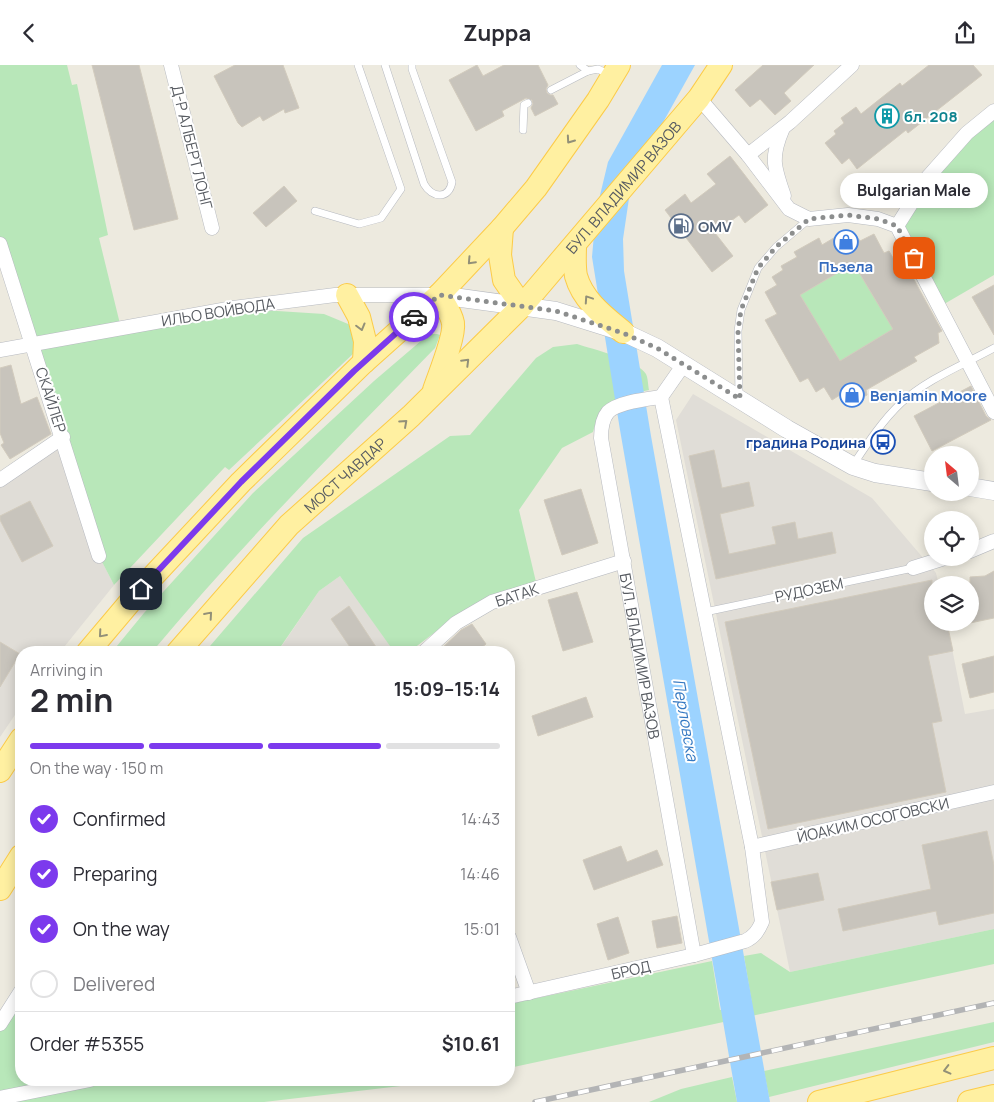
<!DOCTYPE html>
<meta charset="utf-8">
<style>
:root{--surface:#fff;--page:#f7f7f7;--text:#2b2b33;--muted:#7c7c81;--line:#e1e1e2;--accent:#7c3aed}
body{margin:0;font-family:Manrope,sans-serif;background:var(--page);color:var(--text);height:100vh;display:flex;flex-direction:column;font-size:19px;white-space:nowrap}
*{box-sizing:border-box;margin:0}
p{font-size:16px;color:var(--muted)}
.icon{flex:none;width:28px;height:28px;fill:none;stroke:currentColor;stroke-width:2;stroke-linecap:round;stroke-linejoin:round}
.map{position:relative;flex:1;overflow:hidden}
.drawer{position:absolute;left:15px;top:581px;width:500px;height:440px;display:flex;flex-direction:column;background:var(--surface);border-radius:20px;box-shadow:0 2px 12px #0003}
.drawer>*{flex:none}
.needle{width:32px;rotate:332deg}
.controls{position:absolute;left:924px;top:381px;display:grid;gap:10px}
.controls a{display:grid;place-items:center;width:55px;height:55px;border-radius:50%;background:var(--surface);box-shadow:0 2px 12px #0003;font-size:25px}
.pin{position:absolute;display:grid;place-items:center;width:42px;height:42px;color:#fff;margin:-21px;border-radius:10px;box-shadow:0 2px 8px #0006}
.courier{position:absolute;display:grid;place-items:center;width:50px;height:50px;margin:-25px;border:4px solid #7c3aed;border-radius:50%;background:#fff;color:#222;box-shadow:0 1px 6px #0007}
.bubble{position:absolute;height:35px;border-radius:18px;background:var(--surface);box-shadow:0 2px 12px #0003;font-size:16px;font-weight:700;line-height:35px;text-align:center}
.head em{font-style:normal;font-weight:700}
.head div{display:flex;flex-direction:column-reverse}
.head{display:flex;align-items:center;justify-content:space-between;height:85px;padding:0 15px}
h1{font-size:32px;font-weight:700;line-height:38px}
.bar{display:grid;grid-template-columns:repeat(4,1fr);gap:8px 5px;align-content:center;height:60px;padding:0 15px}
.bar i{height:6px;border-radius:4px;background:var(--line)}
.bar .on{background:var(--accent)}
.bar p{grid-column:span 4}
.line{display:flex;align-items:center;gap:12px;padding:0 15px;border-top:1px solid var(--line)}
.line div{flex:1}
ol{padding:0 15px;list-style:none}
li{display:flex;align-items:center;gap:15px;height:55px}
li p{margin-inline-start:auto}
li .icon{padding:5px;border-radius:50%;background:var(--accent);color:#fff;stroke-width:4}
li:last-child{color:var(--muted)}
li i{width:28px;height:28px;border:2px solid var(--line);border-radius:50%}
header{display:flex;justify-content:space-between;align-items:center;height:65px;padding:0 15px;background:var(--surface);font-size:22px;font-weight:700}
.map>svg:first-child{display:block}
</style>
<header><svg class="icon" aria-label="back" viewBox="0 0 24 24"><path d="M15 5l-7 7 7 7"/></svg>Zuppa<svg class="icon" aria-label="share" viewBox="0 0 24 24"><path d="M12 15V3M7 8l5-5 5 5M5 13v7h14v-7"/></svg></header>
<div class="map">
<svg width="994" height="1037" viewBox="0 0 994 1037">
<rect width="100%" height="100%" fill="#edeadf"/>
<g fill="#e0ddd7">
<polygon points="693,329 872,433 936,508 939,520 932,520 932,558 947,558 965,649 994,644 994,864 790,907 676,355"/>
<polygon points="63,372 99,491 114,520 60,587 21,588 21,641 0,672 0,417"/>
<polygon points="340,511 395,587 277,588 319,526"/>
</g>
<g fill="#b8e7b9">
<polygon points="0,0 67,0 72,20 77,19 108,170 99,173 121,263 233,243 324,249 353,261 358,277 354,288 229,405 225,402 114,520 99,491 0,179"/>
<polygon points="994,46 994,210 939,242 897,161 928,112"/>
<polygon points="849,201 853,207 857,204 893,264 840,296 800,230"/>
<path d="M431 269H437L440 270 435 283C338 383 240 481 152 587H112L144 548 253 428 374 316 422 275Z"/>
<path d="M577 279C592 284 638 295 646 309 648 313 648 320 649 325 618 332 602 334 593 367L562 383 519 445 536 517 455 552 409 587 395 588 340 511 319 526 277 587 204 588 303 473 450 371 470 370 536 293 553 282Z"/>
<polygon points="994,864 994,899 509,1003 509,939 712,896 720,945 752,939 744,891 761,888 790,907"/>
<polygon points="21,926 21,1015 89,1015 0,1033 0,959"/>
<polygon points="994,957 994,977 769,1032 764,1006"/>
<polygon points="732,1012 737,1037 649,1037 681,1024"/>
<polygon points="124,1015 452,1015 264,1037 12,1037"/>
</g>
<polygon fill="#9cd3ff" points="662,0 695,0 632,113 623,174 624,206 651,371 770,1037 737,1037 620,365 592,192 596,147 608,97"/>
<g fill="#c8c4bc" stroke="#d2cbbd" fill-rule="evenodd">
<polygon points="92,0 139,0 178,154 134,165"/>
<polygon points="235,0 283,0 299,43 285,48 284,44 263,56 260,51 242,62 238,58 214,11"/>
<polygon points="477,0 483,11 504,0 538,0 548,20 546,24 547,28 550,30 553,30 558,39 535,51 531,43 533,39 532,35 526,33 502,46 504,51 476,66 449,15"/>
<polygon points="763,0 814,0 784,28 791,36 775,50 760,34 750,42 735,25"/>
<polygon points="929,0 973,0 982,10 908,68 906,65 857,104 849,93 842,99 825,78 836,69 834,66 844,58 841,53 856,42 861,49 900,18 902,21"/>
<polygon points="730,91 768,140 745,158 739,150 715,168 733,191 712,207 665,145 685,129 691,138 716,119 707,109"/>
<polygon points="284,121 297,136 266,162 253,148"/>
<path d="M842 168 846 175 856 170 860 176 874 169 884 188 889 186 893 193 900 189 942 266 938 268 939 278 914 292 917 296 866 325 867 330 846 341 840 330 832 335 824 322 816 327 808 313 800 317 765 255 777 249 765 227 777 220 772 212 783 205 781 201 797 192 794 187 819 173 822 180ZM849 201 853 207 857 204 893 264 840 296 800 230Z"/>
<polygon points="994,220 994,270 972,232"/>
<polygon points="11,300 21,339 37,332 51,369 10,394 1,380 4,378 0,368 0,303"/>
<polygon points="971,321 986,351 991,355 932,386 914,351"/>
<polygon points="714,385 722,423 749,417 754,441 720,449 729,489 776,479 772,462 795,457 798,474 832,467 836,488 716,514 689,391"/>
<polygon points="581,424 598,478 562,490 544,435"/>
<polygon points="30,436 53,481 22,497 0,455 0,451"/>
<polygon points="994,506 994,553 970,558 970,512 985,511"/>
<polygon points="932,515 932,558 947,558 953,586 928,591 942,656 932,658 946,727 768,764 725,557"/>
<polygon points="577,527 593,577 563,586 548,535"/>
<polygon points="349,541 380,588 354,588 331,554"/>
<polygon points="472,559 486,579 475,588 437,588 461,565"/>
<polygon points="0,577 20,589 0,622"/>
<polygon points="994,591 994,627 970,633 962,599"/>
<polygon points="586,632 593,652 538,671 532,651"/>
<polygon points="987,766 994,800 994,848 939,860 936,846 843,866 838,844 931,824 922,780"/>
<polygon points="621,781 627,797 657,785 663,800 594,825 583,795"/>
<polygon points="818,808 824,835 777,845 771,817"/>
<polygon points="677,851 682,878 657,883 652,856"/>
<polygon points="618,852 629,888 608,895 597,859"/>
</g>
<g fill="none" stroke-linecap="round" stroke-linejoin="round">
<g stroke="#b7bac0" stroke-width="8">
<g id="service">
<path d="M385 0 424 119C432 133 449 135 452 117L412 4V0"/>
<polyline points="580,0 588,6"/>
<polyline points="551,25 588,6 598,4 610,10"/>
<polyline points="523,65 524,40 528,38"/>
<polyline points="315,146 359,159 381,153 401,124 358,0"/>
<polyline points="739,331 738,266 741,245 758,203 776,182 809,154"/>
<path d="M853 400C867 379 882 356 901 338 927 314 963 300 994 283"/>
<polyline points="705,547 913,503"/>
</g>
</g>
<g stroke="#b7bac0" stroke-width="15">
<g id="minor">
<polyline points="171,0 212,163"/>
<polyline points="699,33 748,90 789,144 809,154 848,150 878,154 897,161 994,347"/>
<path d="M783 63C770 93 774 102 784 131"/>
<polyline points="748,90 790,57 852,0"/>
<polyline points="897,161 928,112 967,68 994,46"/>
<polyline points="0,179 99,491"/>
<polyline points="0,285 233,243 335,230 439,230"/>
<path id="s1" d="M684 299 661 332C647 334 618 337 608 347 602 354 601 364 601 373L694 890"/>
<polyline points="0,415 63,372"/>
<polyline points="970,486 994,476"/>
<polyline points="913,503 948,492"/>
<polyline points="423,588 456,558 492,537 624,496"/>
<polyline points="752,782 994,727"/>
<polyline points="509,872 529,928"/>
<path d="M509 932 694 890 745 876C754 872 758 866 762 857L752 782 661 332"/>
<polyline points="0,959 21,926"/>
<polyline points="0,1033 90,1015"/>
</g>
</g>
<g stroke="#b7bac0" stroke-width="19">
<g id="tertiary">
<polyline points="439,230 556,246 623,267 657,283 787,364 853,401 875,408 932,417"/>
<polyline points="970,422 994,426"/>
</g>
</g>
<g stroke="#fccb48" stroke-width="24">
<g id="primary">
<polyline points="502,163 500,190 504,215 522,241"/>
<path d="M575 180C575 190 574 201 576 211 583 236 605 252 623 267"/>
<polyline points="347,230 359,252 365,276 364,297"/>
<path d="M434 325C439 310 455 272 453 258 451 247 444 239 439 230"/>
<polyline points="87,588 141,524 241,417 364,297 439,230 502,163 536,123 598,35 619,0"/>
<path id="s2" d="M177 588 289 460 411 351 522 241 699 33 721 0"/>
<polyline points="0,706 21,674"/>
<polyline points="0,824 21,791"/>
<polyline points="819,1037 994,993"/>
<polyline points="969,1037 994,1031"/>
</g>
</g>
<use href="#service" stroke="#fff" stroke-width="7"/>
<use href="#minor" stroke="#fff" stroke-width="14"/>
<use href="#tertiary" stroke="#fff" stroke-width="18"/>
<use href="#primary" stroke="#fff0a1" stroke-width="22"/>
<g stroke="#b3b4b5" stroke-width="5.5">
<polyline id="rail" points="535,1037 994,938"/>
</g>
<use href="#rail" stroke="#fff" stroke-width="4" stroke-dasharray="11" stroke-linecap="butt"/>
</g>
<defs><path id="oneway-chevron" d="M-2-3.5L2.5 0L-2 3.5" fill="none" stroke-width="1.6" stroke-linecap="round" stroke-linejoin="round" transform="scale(1.25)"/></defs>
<g stroke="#929078">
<use href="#oneway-chevron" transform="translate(570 75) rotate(125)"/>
<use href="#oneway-chevron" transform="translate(471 196) rotate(133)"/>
<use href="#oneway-chevron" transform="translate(588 234) rotate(-124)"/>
<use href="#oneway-chevron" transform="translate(361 262) rotate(75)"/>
<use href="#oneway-chevron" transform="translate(466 297) rotate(-45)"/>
<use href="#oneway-chevron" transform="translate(404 358) rotate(-42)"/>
<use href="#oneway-chevron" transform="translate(209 550) rotate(-49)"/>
<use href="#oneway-chevron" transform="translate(102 569) rotate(131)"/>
<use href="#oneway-chevron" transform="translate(947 1005) rotate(166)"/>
</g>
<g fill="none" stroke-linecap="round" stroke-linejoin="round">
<polyline stroke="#8c8e8e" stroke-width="5" stroke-dasharray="0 9" points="414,252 439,230 556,246 623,268 657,283 740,334 738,266 741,245 758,203 776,182 809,154 848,150 878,154 897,161 914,193"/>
<polyline stroke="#7c3aed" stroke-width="6" points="141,524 241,417 354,306 414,252"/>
</g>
<defs>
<g id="building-ring" transform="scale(1.25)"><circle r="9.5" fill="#fff" stroke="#0f9aa8" stroke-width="1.5"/><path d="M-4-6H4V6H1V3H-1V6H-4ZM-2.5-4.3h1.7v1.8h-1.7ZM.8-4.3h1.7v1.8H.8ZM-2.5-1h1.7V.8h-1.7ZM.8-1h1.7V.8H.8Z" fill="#0f9aa8"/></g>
<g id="fuel-ring" transform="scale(1.25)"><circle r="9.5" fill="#fff" stroke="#5c6f8a" stroke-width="1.5"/><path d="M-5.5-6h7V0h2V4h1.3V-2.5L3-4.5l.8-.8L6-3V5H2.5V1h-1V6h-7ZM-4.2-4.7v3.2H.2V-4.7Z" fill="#5c6f8a"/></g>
<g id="shop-ring" transform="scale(1.25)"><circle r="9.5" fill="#fff" stroke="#3f7fe0" stroke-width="1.5"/><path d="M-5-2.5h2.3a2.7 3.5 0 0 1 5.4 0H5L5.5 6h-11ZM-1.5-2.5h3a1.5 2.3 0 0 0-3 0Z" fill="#3f7fe0"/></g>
<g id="bus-ring" transform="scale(1.25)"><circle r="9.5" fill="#fff" stroke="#1a4fb4" stroke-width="1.5"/><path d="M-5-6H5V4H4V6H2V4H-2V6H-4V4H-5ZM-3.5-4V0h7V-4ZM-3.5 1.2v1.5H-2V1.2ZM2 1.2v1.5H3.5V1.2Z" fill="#1a4fb4"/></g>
</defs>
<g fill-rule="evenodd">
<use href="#building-ring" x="887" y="51"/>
<use href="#fuel-ring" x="681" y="161"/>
<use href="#shop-ring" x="846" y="177"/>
<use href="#shop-ring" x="852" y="330"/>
<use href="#bus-ring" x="883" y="377"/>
</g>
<g text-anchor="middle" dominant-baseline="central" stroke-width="4" stroke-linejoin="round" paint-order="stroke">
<g font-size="15" font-weight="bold" fill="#0d838f" stroke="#fff" text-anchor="start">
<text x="904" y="51">бл. 208</text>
</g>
<g font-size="15" fill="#585c62" stroke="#fff">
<text transform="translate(192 82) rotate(76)">Д-Р АЛБЕРТ ЛОНГ</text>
<text stroke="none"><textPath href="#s2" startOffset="646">БУЛ. ВЛАДИМИР ВАЗОВ</textPath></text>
<text transform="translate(218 247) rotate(-9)">ИЛЬО ВОЙВОДА</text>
<text transform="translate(51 335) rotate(72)">СКАЙЛЕР</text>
<text stroke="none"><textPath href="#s2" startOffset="245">МОСТ ЧАВДАР</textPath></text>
<text transform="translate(809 525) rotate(-12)">РУДОЗЕМ</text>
<text transform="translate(517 530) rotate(-18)">БАТАК</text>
<text stroke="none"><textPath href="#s1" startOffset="345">БУЛ. ВЛАДИМИР ВАЗОВ</textPath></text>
<text transform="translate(873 755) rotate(-13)">ЙОАКИМ ОСОГОВСКИ</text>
<text transform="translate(631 905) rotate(-13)">БРОД</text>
</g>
<g font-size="15" font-weight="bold" fill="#4e5e75" stroke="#fff" text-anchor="start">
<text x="698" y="161">OMV</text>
</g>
<g font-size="15" font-weight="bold" fill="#366cbe" stroke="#fff">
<text x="846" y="201">Пъзела</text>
<text x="870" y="330" text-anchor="start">Benjamin Moore</text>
</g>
<g font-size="15" font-weight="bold" fill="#164399" stroke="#fff" text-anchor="end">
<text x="866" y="377">градина Родина</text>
</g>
<g font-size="16" font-style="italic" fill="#3579c2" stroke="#fff">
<text transform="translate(686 655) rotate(80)">Перловска</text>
</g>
</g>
</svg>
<div class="controls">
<a><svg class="needle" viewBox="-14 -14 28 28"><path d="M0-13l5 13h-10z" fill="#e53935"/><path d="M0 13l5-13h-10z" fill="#7c7c81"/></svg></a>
<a><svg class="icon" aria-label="locate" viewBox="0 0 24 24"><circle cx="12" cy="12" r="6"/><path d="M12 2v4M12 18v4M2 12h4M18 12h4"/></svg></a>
<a><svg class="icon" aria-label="layers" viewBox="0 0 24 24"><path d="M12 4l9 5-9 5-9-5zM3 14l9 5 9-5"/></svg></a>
</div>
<div class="pin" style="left:914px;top:193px;background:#ea580c"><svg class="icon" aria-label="bag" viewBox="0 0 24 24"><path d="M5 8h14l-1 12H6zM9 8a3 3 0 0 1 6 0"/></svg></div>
<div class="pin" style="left:141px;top:524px;background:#1f2937"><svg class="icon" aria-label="home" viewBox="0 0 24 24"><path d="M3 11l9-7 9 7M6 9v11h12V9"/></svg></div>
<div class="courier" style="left:414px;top:252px"><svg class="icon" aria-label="car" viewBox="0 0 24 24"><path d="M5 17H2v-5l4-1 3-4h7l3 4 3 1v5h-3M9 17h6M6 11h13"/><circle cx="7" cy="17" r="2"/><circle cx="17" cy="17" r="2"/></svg></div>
<div class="bubble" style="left:840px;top:108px;width:148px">Bulgarian Male</div>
<section class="drawer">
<div class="head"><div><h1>2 min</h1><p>Arriving in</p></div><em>15:09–15:14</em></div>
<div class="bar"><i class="on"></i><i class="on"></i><i class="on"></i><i></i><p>On the way · 150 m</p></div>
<ol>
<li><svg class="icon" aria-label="check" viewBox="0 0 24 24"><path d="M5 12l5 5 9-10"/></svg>Confirmed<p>14:43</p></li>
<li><svg class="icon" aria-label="check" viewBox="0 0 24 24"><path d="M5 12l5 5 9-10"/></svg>Preparing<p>14:46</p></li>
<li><svg class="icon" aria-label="check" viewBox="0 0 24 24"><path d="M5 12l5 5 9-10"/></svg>On the way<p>15:01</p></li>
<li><i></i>Delivered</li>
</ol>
<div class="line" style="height:65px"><div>Order #5355</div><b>$10.61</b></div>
</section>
</div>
